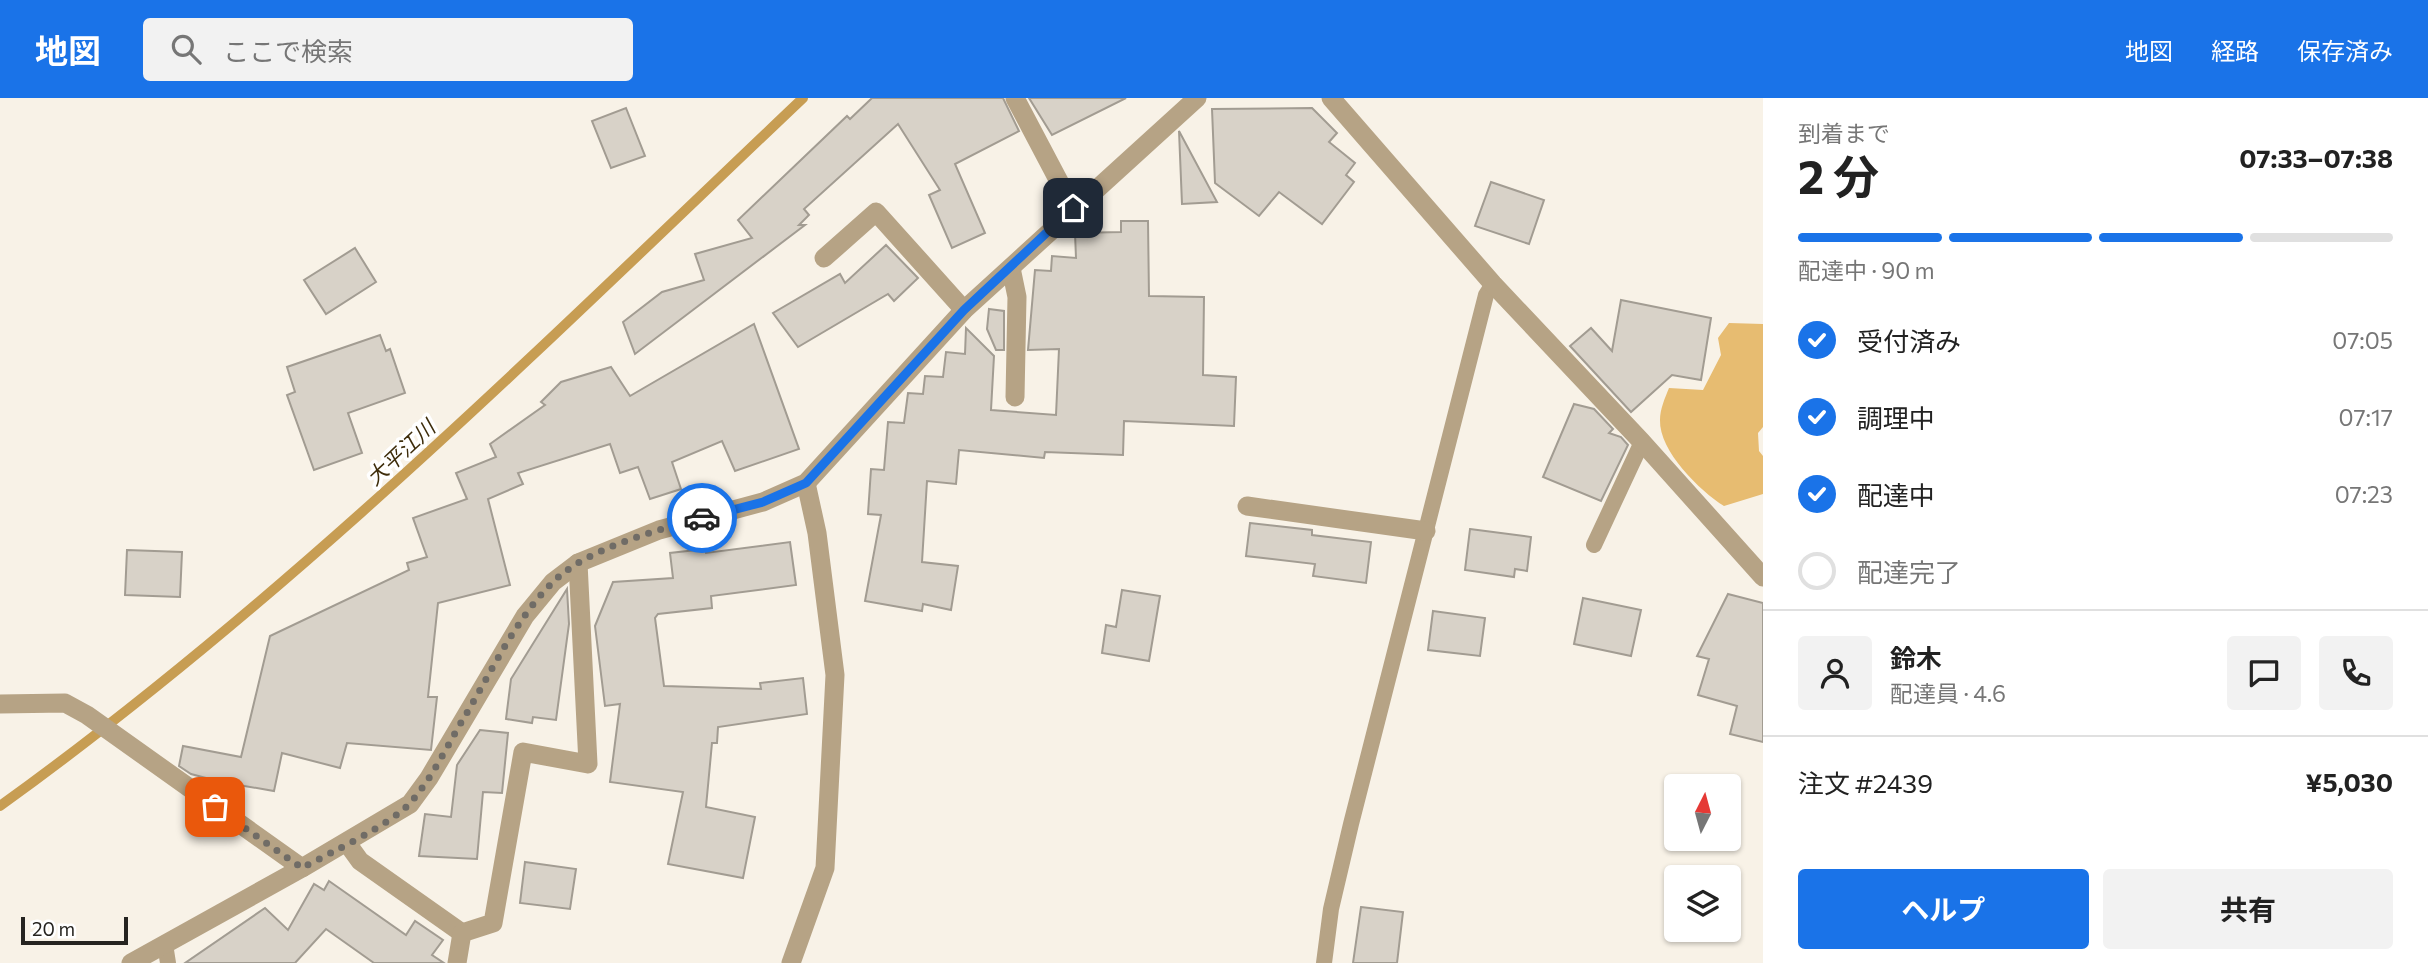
<!DOCTYPE html>
<html lang="ja">
<meta charset="utf-8">
<style>
:root{--surface:#fff;--page:#f2f2f2;--text:#222;--muted:#767676;--line:#e0e0e0;--accent:#1a73e8}
body{margin:0;font-family:Commissioner,"Noto Sans JP",sans-serif;background:var(--page);color:var(--text);height:100vh;display:flex;flex-direction:column;font-size:26px;white-space:nowrap}
*{box-sizing:border-box;margin:0}
p{font-size:23px;color:var(--muted)}
.icon{flex:none;width:38px;height:38px;fill:none;stroke:currentColor;stroke-width:2;stroke-linecap:round;stroke-linejoin:round}
.map{position:relative;flex:1;overflow:hidden}
.drawer{display:flex;flex-direction:column;background:var(--surface);width:665px}
.drawer>*{flex:none}
.needle{width:46px;rotate:6deg}
.tools{position:absolute;left:1664px;top:676px;display:grid;gap:14px}
.tools a{display:grid;place-items:center;width:77px;height:77px;border-radius:7px;background:var(--surface);box-shadow:0 2px 5px #0004;font-size:35px}
.scale{position:absolute;left:21px;bottom:18px;width:107px;box-sizing:border-box;padding-left:7px;border:4px solid #262420;border-top:0;font-size:19px;line-height:24px;white-space:nowrap;color:#262420;-webkit-text-stroke:5px #fff;paint-order:stroke}
.pin{position:absolute;display:grid;place-items:center;width:60px;height:60px;color:#fff;margin:-30px;border-radius:14px;box-shadow:0 4px 10px #0006}
.courier{position:absolute;display:grid;place-items:center;width:70px;height:70px;margin:-35px;border:5px solid #1a73e8;border-radius:50%;background:#fff;color:#222;box-shadow:0 2px 9px #0007}
.head em{font-style:normal;font-weight:700}
.head div{display:flex;flex-direction:column-reverse}
.head{display:flex;align-items:center;justify-content:space-between;height:119px;padding:0 35px}
h1{font-size:46px;font-weight:700;line-height:52px}
.bar{display:grid;grid-template-columns:repeat(4,1fr);gap:10px 7px;align-content:center;height:84px;padding:0 35px}
.bar i{height:9px;border-radius:5px;background:var(--line)}
.bar .active{background:var(--accent)}
.bar p{grid-column:span 4}
.line{display:flex;align-items:center;gap:18px;padding:0 35px;border-top:2px solid var(--line)}
.line div{flex:1}
.round{display:grid;place-items:center;flex:none;width:74px;height:74px;border-radius:7px;background:var(--page)}
ol{padding:0 35px;list-style:none}
li{display:flex;align-items:center;gap:21px;height:77px}
li p{margin-inline-start:auto}
li .icon{padding:7px;border-radius:50%;background:var(--accent);color:#fff;stroke-width:4}
li:last-child{color:var(--muted)}
li i{width:38px;height:38px;border:4px solid var(--line);border-radius:50%}
.primary-button{display:flex;gap:14px;margin-top:auto;padding:14px 35px}
.primary-button a{flex:1;height:80px;border-radius:7px;background:var(--accent);color:#fff;font-size:28px;font-weight:700;line-height:80px;text-align:center}
.primary-button a+a{background:var(--page);color:var(--text)}
header{display:flex;align-items:center;gap:42px;box-sizing:border-box;height:98px;padding:0 35px;background:var(--accent);color:#fff}
header strong{font-size:33px}
nav{display:flex;gap:38px;margin-inline-start:auto;font-size:24px}
.search{width:490px;height:63px;background:var(--page);display:flex;align-items:center;gap:18px;box-sizing:border-box;padding:0 24px;border-radius:7px;color:var(--muted);font-size:26px}
main{display:flex;flex:1;min-height:0}
.map>svg:first-child{display:block}
</style>
<header>
<strong>地図</strong>
<div class="search"><svg class="icon" aria-label="search" viewBox="0 0 24 24"><circle cx="10" cy="10" r="6"/><path d="M15 15l6 6"/></svg>ここで検索</div>
<nav><a>地図</a><a>経路</a><a>保存済み</a></nav>
</header>
<main>
<div class="map">
<svg width="1763" height="865" viewBox="0 0 1763 865">
<rect width="100%" height="100%" fill="#f8f2e7"/>
<path fill="#e7bc71" d="M1729 225 1763 226V329L1758 335 1759 353 1763 358V396L1724 408C1700 393 1659 353 1660 322 1660 311 1665 300 1669 290L1703 292 1721 257 1718 240Z"/>
<g fill="none" stroke-linecap="round" stroke-linejoin="round">
<path stroke="#c79d53" stroke-width="10" d="M0 708C290 499 544 246 803 0"/>
</g>
<g fill="#d8d2c8" stroke="#a29c92" stroke-width="2">
<polygon points="872,0 1003,0 1019,33 955,66 985,135 952,150 929,97 940,92 898,26 804,111 809,117 799,127 805,127 635,256 623,224 662,194 704,182 695,156 752,140 738,122 847,18 850,21"/>
<polygon points="1029,0 1126,0 1052,37"/>
<polygon points="626,10 645,58 611,70 592,23"/>
<polygon points="1312,10 1337,35 1329,44 1355,65 1346,77 1354,84 1322,126 1279,94 1259,118 1215,85 1212,11"/>
<polygon points="1179,33 1217,104 1182,106"/>
<polygon points="1491,84 1544,102 1529,146 1475,128"/>
<polygon points="1121,123 1148,123 1149,198 1204,199 1203,277 1236,279 1234,328 1124,323 1123,357 1045,354 1044,360 959,352 956,386 927,383 922,464 958,468 951,512 923,506 922,513 865,503 881,417 868,416 871,371 884,372 888,324 904,325 908,295 923,296 925,278 943,279 946,254 965,256 966,230 994,258 991,312 1056,317 1059,251 1028,252 1035,172 1051,173 1052,158 1076,160 1075,135 1121,134"/>
<polygon points="886,147 918,180 894,203 888,196 798,249 773,215 840,176 845,185"/>
<polygon points="355,150 376,184 326,216 304,182"/>
<polygon points="1621,202 1711,220 1701,282 1672,277 1631,314 1570,248 1591,230 1612,253"/>
<polygon points="989,211 1004,213 1004,252 996,252 987,231"/>
<polygon points="754,226 799,351 735,373 722,343 672,364 681,391 650,401 638,369 620,375 610,346 518,375 523,386 488,401 510,487 438,505 428,599 437,599 431,652 347,645 340,670 282,655 274,693 221,684 191,676 179,668 183,648 241,659 270,538 409,472 407,465 427,459 413,420 467,401 456,375 496,359 490,346 545,307 541,304 561,284 611,269 630,298"/>
<polygon points="380,237 386,253 390,251 405,295 348,315 362,355 314,372 287,297 295,294 287,269"/>
<polygon points="1574,306 1594,311 1613,331 1609,335 1621,339 1628,347 1601,403 1543,379"/>
<polygon points="1250,425 1312,432 1312,437 1371,444 1366,485 1313,478 1315,466 1246,458"/>
<polygon points="1470,431 1531,439 1527,473 1515,471 1514,479 1465,472"/>
<polygon points="790,444 796,487 711,498 712,510 658,516 655,520 664,588 761,591 760,585 803,580 807,616 718,629 717,645 712,645 706,709 755,719 743,780 668,766 683,694 610,684 620,606 605,608 595,528 613,484 673,480 670,455 705,451 706,455"/>
<polygon points="127,452 182,454 180,499 125,497"/>
<polygon points="567,491 569,526 556,622 533,619 532,625 506,621 511,581"/>
<polygon points="1122,492 1160,498 1149,563 1102,555 1106,527 1116,529"/>
<polygon points="1728,496 1763,505 1763,644 1730,636 1737,608 1698,597 1709,561 1697,558"/>
<polygon points="1583,500 1641,512 1631,558 1574,546"/>
<polygon points="1433,513 1485,520 1480,558 1428,552"/>
<polygon points="480,632 508,635 502,695 483,694 477,761 419,758 425,716 451,719 457,667"/>
<polygon points="525,764 576,771 570,811 520,805"/>
<polygon points="329,783 406,837 415,823 443,842 432,857 444,865 374,865 326,831 295,865 185,865 265,810 288,832 314,786 324,792"/>
<polygon points="1361,809 1403,814 1397,865 1353,865"/>
</g>
<g fill="none" stroke-linecap="round" stroke-linejoin="round">
<g stroke="#b6a385" stroke-width="16">
<polyline points="1594,447 1642,344"/>
<polyline points="165,846 168,865"/>
<polyline points="1324,865 1331,811 1351,726 1486,197 1493,186"/>
</g>
<g stroke="#b6a385" stroke-width="19">
<polyline points="1015,0 1073,110"/>
<polyline points="1331,0 1493,186 1642,344 1763,479"/>
<polyline points="824,160 876,114 964,212"/>
<polyline points="1011,170 1017,199 1015,299"/>
<polyline points="1247,408 1426,433"/>
<polyline points="0,606 65,605 87,617 302,770"/>
<polyline points="347,745 360,763 462,835"/>
<polyline points="131,865 302,770 410,706 429,680 525,518 553,484 578,465 659,432 763,404 806,385 964,212 1197,0"/>
<polyline points="457,865 462,835 493,825 523,654 588,666 578,465"/>
<polyline points="791,865 825,770 835,577 817,435 806,385"/>
</g>
</g>
<g fill="none" stroke-linecap="round" stroke-linejoin="round">
<path stroke="#706c66" stroke-width="7" stroke-dasharray="0 12.6" d="M215 709 302 770C331 754 391 727 411 704 432 680 446 650 462 623 490 577 514 523 552 485 585 451 657 432 702 420"/>
<polyline stroke="#1a73e8" stroke-width="9" points="702,420 763,404 806,385 964,212 1073,110"/>
</g>
<g text-anchor="middle" dominant-baseline="central" stroke-width="7" stroke-linejoin="round" paint-order="stroke">
<g font-size="21" font-style="italic" fill="#3e2d0b" stroke="#fff">
<text transform="translate(400 354) rotate(-43)">大平江川</text>
</g>
</g>
</svg>
<div class="tools">
<a><svg class="needle" viewBox="-14 -14 28 28"><path d="M0-13l5 13h-10z" fill="#e53935"/><path d="M0 13l5-13h-10z" fill="#767676"/></svg></a>
<a><svg class="icon" aria-label="layers" viewBox="0 0 24 24"><path d="M12 4l9 5-9 5-9-5zM3 14l9 5 9-5"/></svg></a>
</div>
<div class="scale">20 m</div>
<div class="pin" style="left:215px;top:709px;background:#ea580c"><svg class="icon" aria-label="bag" viewBox="0 0 24 24"><path d="M5 8h14l-1 12H6zM9 8a3 3 0 0 1 6 0"/></svg></div>
<div class="pin" style="left:1073px;top:110px;background:#1f2937"><svg class="icon" aria-label="home" viewBox="0 0 24 24"><path d="M3 11l9-7 9 7M6 9v11h12V9"/></svg></div>
<div class="courier" style="left:702px;top:420px"><svg class="icon" aria-label="car" viewBox="0 0 24 24"><path d="M5 17H2v-5l4-1 3-4h7l3 4 3 1v5h-3M9 17h6M6 11h13"/><circle cx="7" cy="17" r="2"/><circle cx="17" cy="17" r="2"/></svg></div>
</div>
<section class="drawer">
<div class="head"><div><h1>2 分</h1><p>到着まで</p></div><em>07:33–07:38</em></div>
<div class="bar"><i class="active"></i><i class="active"></i><i class="active"></i><i></i><p>配達中 · 90 m</p></div>
<ol>
<li><svg class="icon" aria-label="check" viewBox="0 0 24 24"><path d="M5 12l5 5 9-10"/></svg>受付済み<p>07:05</p></li>
<li><svg class="icon" aria-label="check" viewBox="0 0 24 24"><path d="M5 12l5 5 9-10"/></svg>調理中<p>07:17</p></li>
<li><svg class="icon" aria-label="check" viewBox="0 0 24 24"><path d="M5 12l5 5 9-10"/></svg>配達中<p>07:23</p></li>
<li><i></i>配達完了</li>
</ol>
<div class="line" style="height:126px"><a class="round"><svg class="icon" aria-label="person" viewBox="0 0 24 24"><circle cx="12" cy="8" r="4"/><path d="M4 21q1-7 8-7t8 7"/></svg></a><div><b>鈴木</b><p>配達員 · 4.6</p></div><a class="round"><svg class="icon" aria-label="chat" viewBox="0 0 24 24"><path d="M4 5h16v11H9l-5 4z"/></svg></a><a class="round"><svg class="icon" aria-label="phone" viewBox="0 0 24 24"><path d="M5 4h4l2 5-3 2q2 4 5 5l2-3 5 2v4C11 20 4 13 5 4z"/></svg></a></div>
<div class="line" style="height:91px"><div>注文 #2439</div><b>¥5,030</b></div>
<div class="primary-button"><a>ヘルプ</a><a>共有</a></div>
</section>
</main>
